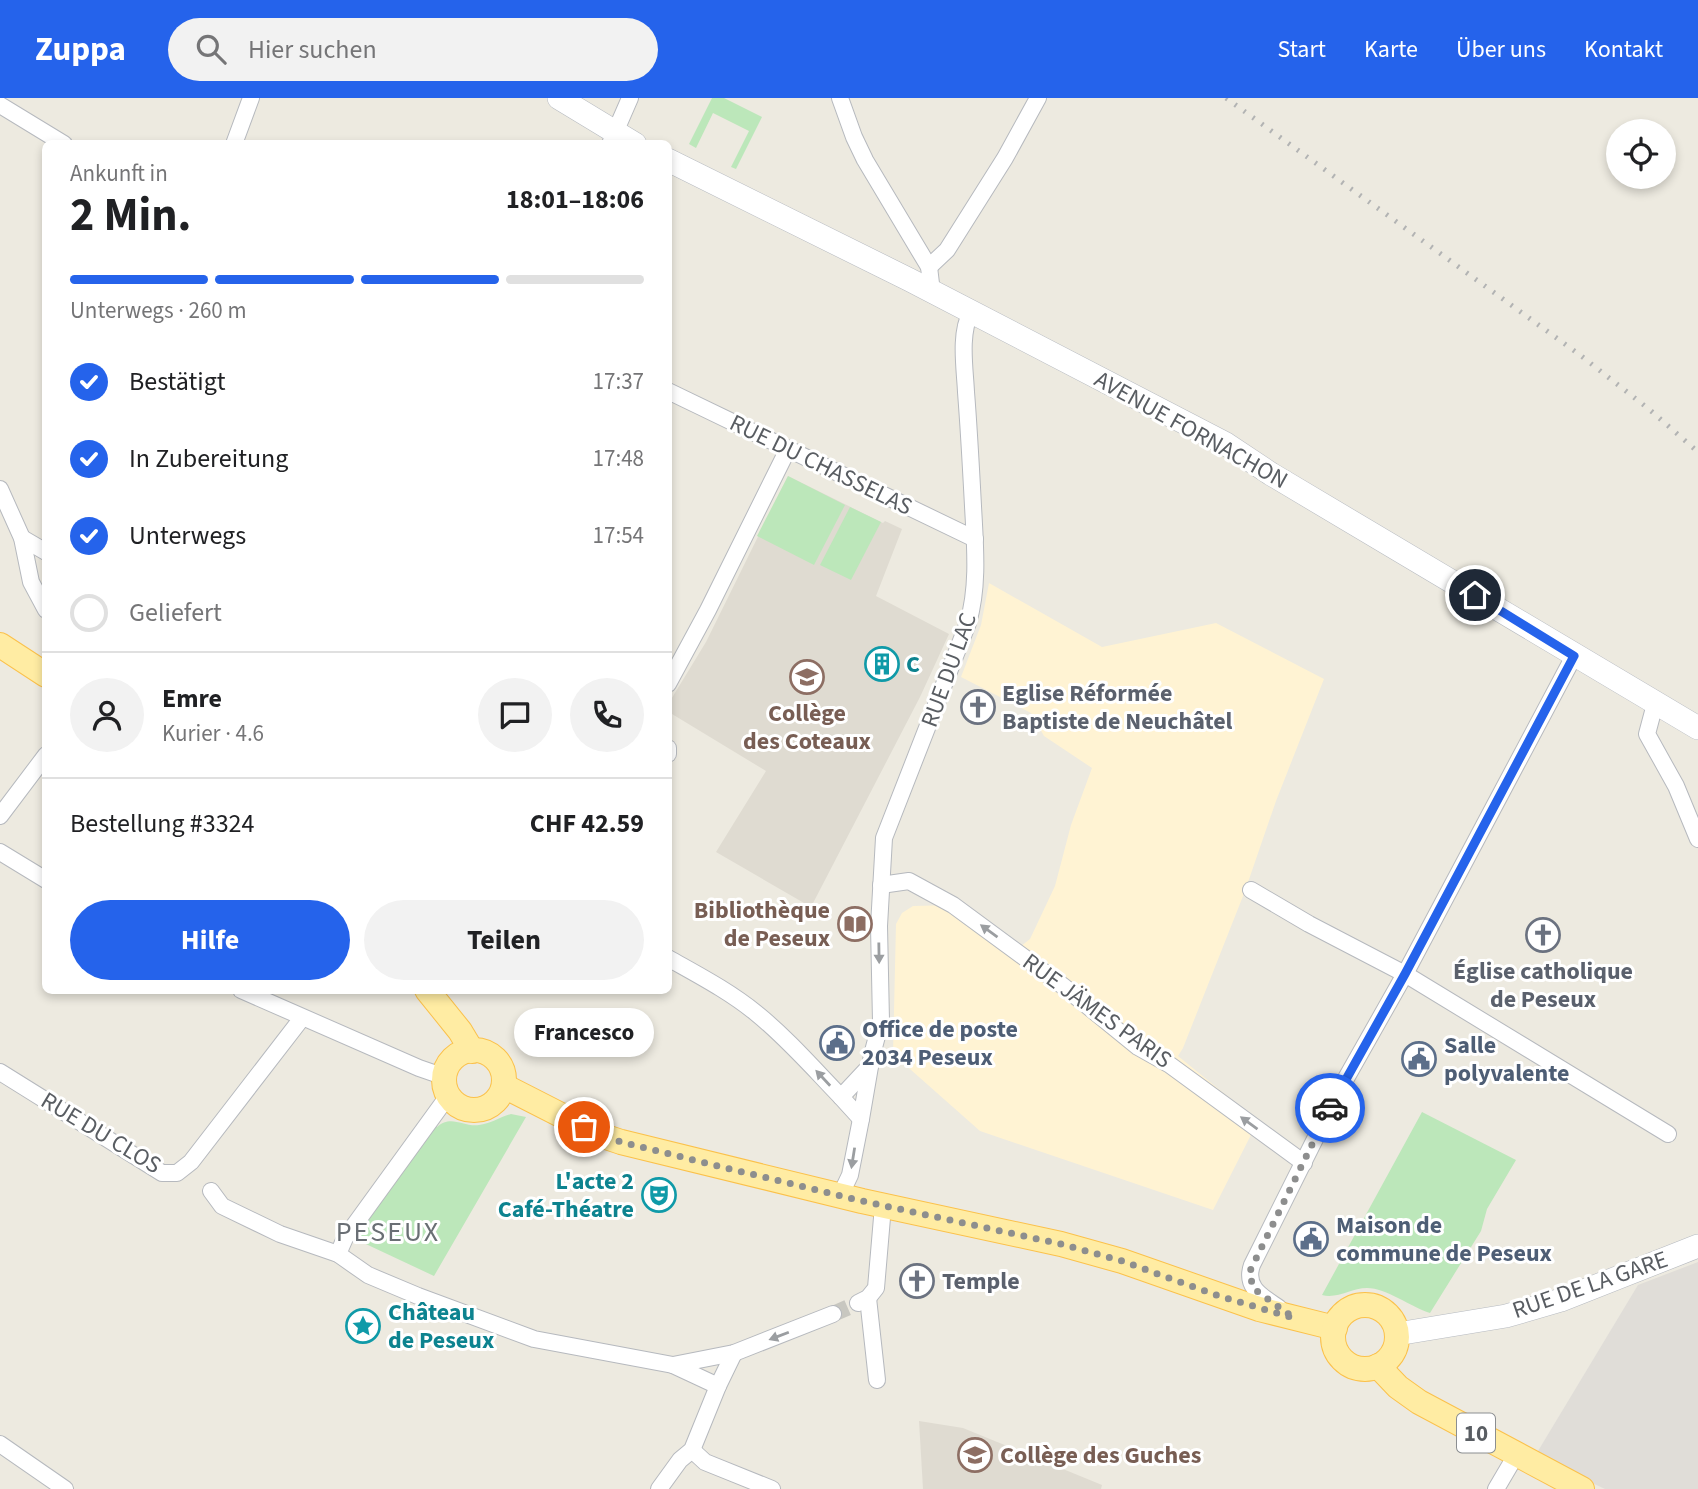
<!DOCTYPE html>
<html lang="de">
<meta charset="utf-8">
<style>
:root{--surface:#fff;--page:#f2f2f2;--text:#202124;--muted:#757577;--line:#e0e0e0;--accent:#2563eb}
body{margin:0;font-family:"Source Sans 3",sans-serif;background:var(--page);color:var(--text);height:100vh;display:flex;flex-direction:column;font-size:26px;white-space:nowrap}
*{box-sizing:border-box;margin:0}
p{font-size:23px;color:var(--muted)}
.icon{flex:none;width:38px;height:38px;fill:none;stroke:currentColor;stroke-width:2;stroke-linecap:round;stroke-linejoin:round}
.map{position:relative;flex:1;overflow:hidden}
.details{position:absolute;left:42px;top:42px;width:630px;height:854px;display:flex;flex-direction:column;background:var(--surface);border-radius:10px;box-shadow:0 4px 10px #0003}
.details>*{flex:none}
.buttons{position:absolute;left:1606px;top:21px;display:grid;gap:14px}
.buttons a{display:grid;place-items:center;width:70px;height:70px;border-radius:50%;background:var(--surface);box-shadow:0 4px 10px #0003;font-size:35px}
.pin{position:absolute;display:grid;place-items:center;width:60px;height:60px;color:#fff;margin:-30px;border:4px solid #fff;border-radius:50%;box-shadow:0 2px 7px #0007}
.courier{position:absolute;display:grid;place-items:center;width:70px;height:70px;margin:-35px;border:5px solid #2563eb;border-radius:50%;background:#fff;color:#222;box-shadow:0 2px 9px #0007}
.bubble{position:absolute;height:49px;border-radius:24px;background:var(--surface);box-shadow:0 4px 10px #0003;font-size:23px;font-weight:700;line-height:49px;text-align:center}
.headline em{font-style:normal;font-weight:700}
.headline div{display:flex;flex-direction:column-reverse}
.headline{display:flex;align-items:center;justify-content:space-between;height:119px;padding:0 28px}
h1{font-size:46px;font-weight:700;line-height:52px}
.bar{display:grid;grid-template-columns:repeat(4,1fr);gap:10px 7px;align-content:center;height:84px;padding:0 28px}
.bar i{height:9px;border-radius:5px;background:var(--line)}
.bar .on{background:var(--accent)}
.bar p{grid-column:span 4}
.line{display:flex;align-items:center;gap:18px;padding:0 28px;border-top:2px solid var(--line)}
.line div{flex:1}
.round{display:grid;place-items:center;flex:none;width:74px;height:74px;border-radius:37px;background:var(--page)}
ol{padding:0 28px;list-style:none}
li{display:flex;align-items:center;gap:21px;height:77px}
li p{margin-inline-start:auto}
li .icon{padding:7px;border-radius:50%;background:var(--accent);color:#fff;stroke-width:4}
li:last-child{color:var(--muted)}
li i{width:38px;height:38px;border:4px solid var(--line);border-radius:50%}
.action{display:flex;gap:14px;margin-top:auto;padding:14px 28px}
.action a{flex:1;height:80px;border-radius:42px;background:var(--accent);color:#fff;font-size:28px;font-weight:700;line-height:80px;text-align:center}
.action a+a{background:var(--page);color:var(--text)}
header{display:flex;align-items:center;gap:42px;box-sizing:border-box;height:98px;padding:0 35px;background:var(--accent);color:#fff}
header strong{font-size:33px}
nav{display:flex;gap:38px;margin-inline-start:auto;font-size:24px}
.search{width:490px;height:63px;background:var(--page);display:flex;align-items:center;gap:18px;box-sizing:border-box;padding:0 24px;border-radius:38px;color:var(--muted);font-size:26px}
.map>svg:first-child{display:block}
</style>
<header>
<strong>Zuppa</strong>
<div class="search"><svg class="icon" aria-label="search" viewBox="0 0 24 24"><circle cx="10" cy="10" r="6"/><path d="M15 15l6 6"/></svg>Hier suchen</div>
<nav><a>Start</a><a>Karte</a><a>Über uns</a><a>Kontakt</a></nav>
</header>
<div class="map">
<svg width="1698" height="1391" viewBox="0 0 1698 1391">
<rect width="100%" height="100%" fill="#edeae0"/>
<polygon fill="#fff3d3" points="989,485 1102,549 1216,525 1324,581 1276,703 1245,793 1183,950 1178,958 1258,1023 1213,1112 980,1033 893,956 896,826 902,815 913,808 953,807 1016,852 1030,841 1055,788 1071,727 1092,670 1044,638 1031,615 961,579 981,527"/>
<polygon fill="#e0ddd8" points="1698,1164 1698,1391 1605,1391 1535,1358 1638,1187"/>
<g fill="#dfdbd1">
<polygon points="788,378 883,425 885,423 902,431 876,498 949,536 920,599 811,809 716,754 766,673 672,616 670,603 706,544"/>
<polygon points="919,1323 963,1330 1102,1387 1101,1391 923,1391"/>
</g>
<g fill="#bce7ba">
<polygon points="712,0 724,0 762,19 736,71 731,69 749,33 713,15 696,50 689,46"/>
<polygon points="788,378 845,407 814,467 757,438"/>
<polygon points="850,409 881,424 851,482 820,467"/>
<path d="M1422 1014 1516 1062 1487 1111 1481 1133 1430 1215C1411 1209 1386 1190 1367 1190 1351 1190 1338 1201 1322 1197Z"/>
<path d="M511 1016 526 1019 434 1178 353 1140 434 1027 437 1029C451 1016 463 1029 479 1027 490 1026 500 1019 511 1016Z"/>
</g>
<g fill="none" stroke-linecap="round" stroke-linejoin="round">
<polyline stroke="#c8c7c0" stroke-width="16" stroke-dasharray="16 8" stroke-linecap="butt" points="833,1216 858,1205"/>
<g stroke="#b6b9be" stroke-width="18">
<g id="street">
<polyline points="840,0 854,39 865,62 929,169 932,194"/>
<polyline points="0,7 64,46"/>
<polyline points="234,46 251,0"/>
<polyline points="610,46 630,0"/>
<polyline points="929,169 947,152 1005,60 1038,0"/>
<polyline points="668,293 975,441"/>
<polyline points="0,391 22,440 31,484 46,512"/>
<polyline points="22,440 46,454"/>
<polyline points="668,586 708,512 788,351"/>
<polyline points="1655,606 1647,636 1676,688 1698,741"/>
<polyline points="668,650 668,656"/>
<polyline points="0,718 46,657"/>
<polyline points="0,754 46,782"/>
<polyline points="881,787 909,783 953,807 1063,888 1138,949 1170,967 1304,1065"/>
<polyline points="1251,792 1309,826 1405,876 1668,1036"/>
<path d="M668 860C698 877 729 893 756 915 787 940 813 970 841 999L870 968"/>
<polyline points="241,892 419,970 445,979"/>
<polyline points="0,974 162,1075 177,1075 191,1064 302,920"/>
<path d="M841 999 861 1021 872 957 881 923 879 828 884 740 968 525C979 487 975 447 973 408 971 370 969 332 966 294 965 271 959 236 971 214"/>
<polyline points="211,1093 222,1108 280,1136 338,1156 368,1177 418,1198 534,1241 673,1267 718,1288"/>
<polyline points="840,1098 850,1077 861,1021"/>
<polyline points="338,1156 345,1140 448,998"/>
<polyline points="868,1200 877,1282"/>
<polyline points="858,1205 868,1200 876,1190 883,1108"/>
<path d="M1279 1210C1263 1199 1244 1190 1252 1167L1340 991 1405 876 1574 558"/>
<polyline points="673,1267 734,1255 833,1216"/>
<polyline points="0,1346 65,1391"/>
<polyline points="692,1352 705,1364 772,1391"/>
<polyline points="659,1391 680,1362 692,1352 718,1288 734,1255"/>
<polyline points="1496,1391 1516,1357"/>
</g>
</g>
<g stroke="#b6bac0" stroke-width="24">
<g id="secondary">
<polyline points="559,0 635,46"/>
<polyline points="668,62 910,182 1226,346 1271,376 1698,630"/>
<polyline points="1397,1236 1506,1218 1561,1202 1698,1148"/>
</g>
</g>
<g stroke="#fbc14b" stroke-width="26">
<g id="primary">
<polyline points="0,547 46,577"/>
<polyline points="427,892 460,933 472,953"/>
<circle cx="474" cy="982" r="30"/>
<polyline points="504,988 600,1037 621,1044 862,1103 1061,1146 1122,1163 1259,1211 1335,1230"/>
<circle cx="1365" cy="1239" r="32"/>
<polyline points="1378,1268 1398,1289 1419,1304 1582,1391"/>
</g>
</g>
<use href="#street" stroke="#fff" stroke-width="16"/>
<use href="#secondary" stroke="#fff" stroke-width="23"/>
<use href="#primary" stroke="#ffeca3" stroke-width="24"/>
<polyline stroke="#b2b3b3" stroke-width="5" stroke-dasharray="2 9" stroke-linecap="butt" points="1226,0 1580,257 1650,312 1698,354"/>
</g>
<defs><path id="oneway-solid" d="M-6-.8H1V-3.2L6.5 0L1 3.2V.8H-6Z" transform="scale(1.75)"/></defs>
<g fill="#9b9ea1">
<use href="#oneway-solid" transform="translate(989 833) rotate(-144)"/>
<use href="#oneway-solid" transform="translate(879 855) rotate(89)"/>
<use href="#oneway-solid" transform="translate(823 980) rotate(-133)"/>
<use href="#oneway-solid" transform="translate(1249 1025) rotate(-144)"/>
<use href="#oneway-solid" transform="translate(853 1060) rotate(99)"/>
<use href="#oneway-solid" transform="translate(779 1238) rotate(159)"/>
</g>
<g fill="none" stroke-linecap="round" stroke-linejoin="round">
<polyline stroke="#8d8e8e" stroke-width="7" stroke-dasharray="0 12.6" points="584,1029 621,1044 714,1067 862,1103 1061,1146 1122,1163 1219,1198 1294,1220 1254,1191 1249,1175 1330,1010"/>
<polyline stroke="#2563eb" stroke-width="9" points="1330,1010 1405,876 1574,558 1475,497"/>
</g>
<defs>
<g id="building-ring" transform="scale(1.75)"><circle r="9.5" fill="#fff" stroke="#0f9aa8" stroke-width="1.5"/><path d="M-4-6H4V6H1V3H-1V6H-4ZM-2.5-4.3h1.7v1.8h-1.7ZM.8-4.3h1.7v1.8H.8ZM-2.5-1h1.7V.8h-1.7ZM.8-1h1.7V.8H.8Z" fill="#0f9aa8"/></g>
<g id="school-ring" transform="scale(1.75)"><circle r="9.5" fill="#fff" stroke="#8d6e63" stroke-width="1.5"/><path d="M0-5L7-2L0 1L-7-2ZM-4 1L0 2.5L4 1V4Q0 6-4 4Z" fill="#8d6e63"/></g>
<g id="church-ring" transform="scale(1.75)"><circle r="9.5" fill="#fff" stroke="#6b7280" stroke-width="1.5"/><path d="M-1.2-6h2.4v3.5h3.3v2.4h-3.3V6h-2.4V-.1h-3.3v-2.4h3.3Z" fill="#6b7280"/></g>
<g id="library-ring" transform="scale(1.75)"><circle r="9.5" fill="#fff" stroke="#8d6e63" stroke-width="1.5"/><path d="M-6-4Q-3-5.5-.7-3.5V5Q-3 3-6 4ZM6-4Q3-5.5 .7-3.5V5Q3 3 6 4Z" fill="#8d6e63"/></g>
<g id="civic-ring" transform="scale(1.75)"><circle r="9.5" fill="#fff" stroke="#5c6f8a" stroke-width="1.5"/><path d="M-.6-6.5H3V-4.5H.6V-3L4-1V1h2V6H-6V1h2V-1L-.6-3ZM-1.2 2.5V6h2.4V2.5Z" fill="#5c6f8a"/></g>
<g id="theatre-ring" transform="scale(1.75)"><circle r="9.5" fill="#fff" stroke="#0f9aa8" stroke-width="1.5"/><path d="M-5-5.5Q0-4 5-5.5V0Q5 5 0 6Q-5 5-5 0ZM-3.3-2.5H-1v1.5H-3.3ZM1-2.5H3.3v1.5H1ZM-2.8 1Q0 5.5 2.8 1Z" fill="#0f9aa8"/></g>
<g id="sight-ring" transform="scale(1.75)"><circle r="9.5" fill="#fff" stroke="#0f9aa8" stroke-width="1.5"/><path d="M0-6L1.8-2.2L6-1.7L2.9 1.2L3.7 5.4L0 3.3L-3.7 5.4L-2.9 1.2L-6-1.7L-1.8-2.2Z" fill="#0f9aa8"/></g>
</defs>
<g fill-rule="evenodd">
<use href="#building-ring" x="882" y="566"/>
<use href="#school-ring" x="807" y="579"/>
<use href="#church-ring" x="978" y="609"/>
<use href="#library-ring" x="855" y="826"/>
<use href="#church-ring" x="1543" y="837"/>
<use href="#civic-ring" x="837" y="945"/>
<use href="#civic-ring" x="1419" y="961"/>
<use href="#theatre-ring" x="659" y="1097"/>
<use href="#civic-ring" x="1311" y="1141"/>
<use href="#church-ring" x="917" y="1183"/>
<use href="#sight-ring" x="363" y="1228"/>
<use href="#school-ring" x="975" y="1357"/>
</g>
<g text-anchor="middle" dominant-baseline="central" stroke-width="6" stroke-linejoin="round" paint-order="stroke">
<rect fill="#fff" stroke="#8b8e91" stroke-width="2" x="1457" y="1315.5" width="38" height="39" rx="5"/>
<g font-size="23" font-weight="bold" fill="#595d62">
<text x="1476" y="1335">10</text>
</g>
<g font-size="24" fill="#595d62" stroke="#fff">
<text transform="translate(1191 332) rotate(29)">AVENUE FORNACHON</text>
<text transform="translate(821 367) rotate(26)">RUE DU CHASSELAS</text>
<text transform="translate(949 572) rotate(-70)">RUE DU LAC</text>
<text transform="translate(1097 913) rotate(36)">RUE JÄMES PARIS</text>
<text transform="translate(101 1035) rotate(31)">RUE DU CLOS</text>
<text transform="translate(1590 1187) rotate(-19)">RUE DE LA GARE</text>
</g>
<g font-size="24" font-weight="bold" fill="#0d838f" stroke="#fff" text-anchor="start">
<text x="906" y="566">C</text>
<text x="634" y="1083" text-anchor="end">L'acte 2<tspan x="634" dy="28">Café-Théatre</tspan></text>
<text x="388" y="1214">Château<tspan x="388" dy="28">de Peseux</tspan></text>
</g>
<g font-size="24" font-weight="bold" fill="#5b616d" stroke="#fff" text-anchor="start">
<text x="1002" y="595">Eglise Réformée<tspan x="1002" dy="28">Baptiste de Neuchâtel</tspan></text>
<text x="1543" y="873" text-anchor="middle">Église catholique<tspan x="1543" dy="28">de Peseux</tspan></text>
<text x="942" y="1183">Temple</text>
</g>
<g font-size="24" font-weight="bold" fill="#785e54" stroke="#fff">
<text x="807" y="615">Collège<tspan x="807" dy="28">des Coteaux</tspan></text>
<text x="830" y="812" text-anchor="end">Bibliothèque<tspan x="830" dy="28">de Peseux</tspan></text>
<text x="1000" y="1357" text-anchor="start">Collège des Guches</text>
</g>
<g font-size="24" font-weight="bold" fill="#4e5e75" stroke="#fff" text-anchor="start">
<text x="862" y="931">Office de poste<tspan x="862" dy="28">2034 Peseux</tspan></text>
<text x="1444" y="947">Salle<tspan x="1444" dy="28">polyvalente</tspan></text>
<text x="1336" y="1127">Maison de<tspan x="1336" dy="28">commune de Peseux</tspan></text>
</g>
<g font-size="28" letter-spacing="2" fill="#6a6f74" stroke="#fff">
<text x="388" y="1134">PESEUX</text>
</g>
</g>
</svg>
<div class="buttons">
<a><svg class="icon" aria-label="locate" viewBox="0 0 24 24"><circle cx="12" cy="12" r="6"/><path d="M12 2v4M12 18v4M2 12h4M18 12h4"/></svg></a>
</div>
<div class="pin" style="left:584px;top:1029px;background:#ea580c"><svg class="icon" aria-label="bag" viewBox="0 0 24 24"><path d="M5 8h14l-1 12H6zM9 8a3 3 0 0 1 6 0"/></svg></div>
<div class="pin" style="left:1475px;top:497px;background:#1f2937"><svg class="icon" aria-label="home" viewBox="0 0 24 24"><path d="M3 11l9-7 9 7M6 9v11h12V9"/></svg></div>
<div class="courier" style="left:1330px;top:1010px"><svg class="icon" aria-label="car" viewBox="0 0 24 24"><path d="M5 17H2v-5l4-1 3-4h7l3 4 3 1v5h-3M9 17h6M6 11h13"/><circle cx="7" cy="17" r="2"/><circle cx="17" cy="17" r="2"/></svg></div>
<div class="bubble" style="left:514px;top:910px;width:140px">Francesco</div>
<section class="details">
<div class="headline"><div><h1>2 Min.</h1><p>Ankunft in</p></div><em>18:01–18:06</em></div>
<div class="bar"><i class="on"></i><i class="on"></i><i class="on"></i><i></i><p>Unterwegs · 260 m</p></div>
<ol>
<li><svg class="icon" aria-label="check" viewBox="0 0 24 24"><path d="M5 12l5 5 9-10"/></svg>Bestätigt<p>17:37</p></li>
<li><svg class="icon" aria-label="check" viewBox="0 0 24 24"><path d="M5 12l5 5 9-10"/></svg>In Zubereitung<p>17:48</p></li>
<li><svg class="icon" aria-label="check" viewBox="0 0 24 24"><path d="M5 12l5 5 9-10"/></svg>Unterwegs<p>17:54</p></li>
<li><i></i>Geliefert</li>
</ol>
<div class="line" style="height:126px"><a class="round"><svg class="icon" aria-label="person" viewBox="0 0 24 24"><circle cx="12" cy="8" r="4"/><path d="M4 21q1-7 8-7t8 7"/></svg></a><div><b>Emre</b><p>Kurier · 4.6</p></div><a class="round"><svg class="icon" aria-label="chat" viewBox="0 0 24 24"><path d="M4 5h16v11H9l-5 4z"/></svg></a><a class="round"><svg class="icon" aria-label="phone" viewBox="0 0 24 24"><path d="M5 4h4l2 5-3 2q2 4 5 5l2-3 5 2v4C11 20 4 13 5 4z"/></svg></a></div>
<div class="line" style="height:91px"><div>Bestellung #3324</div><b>CHF 42.59</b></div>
<div class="action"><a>Hilfe</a><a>Teilen</a></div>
</section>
</div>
